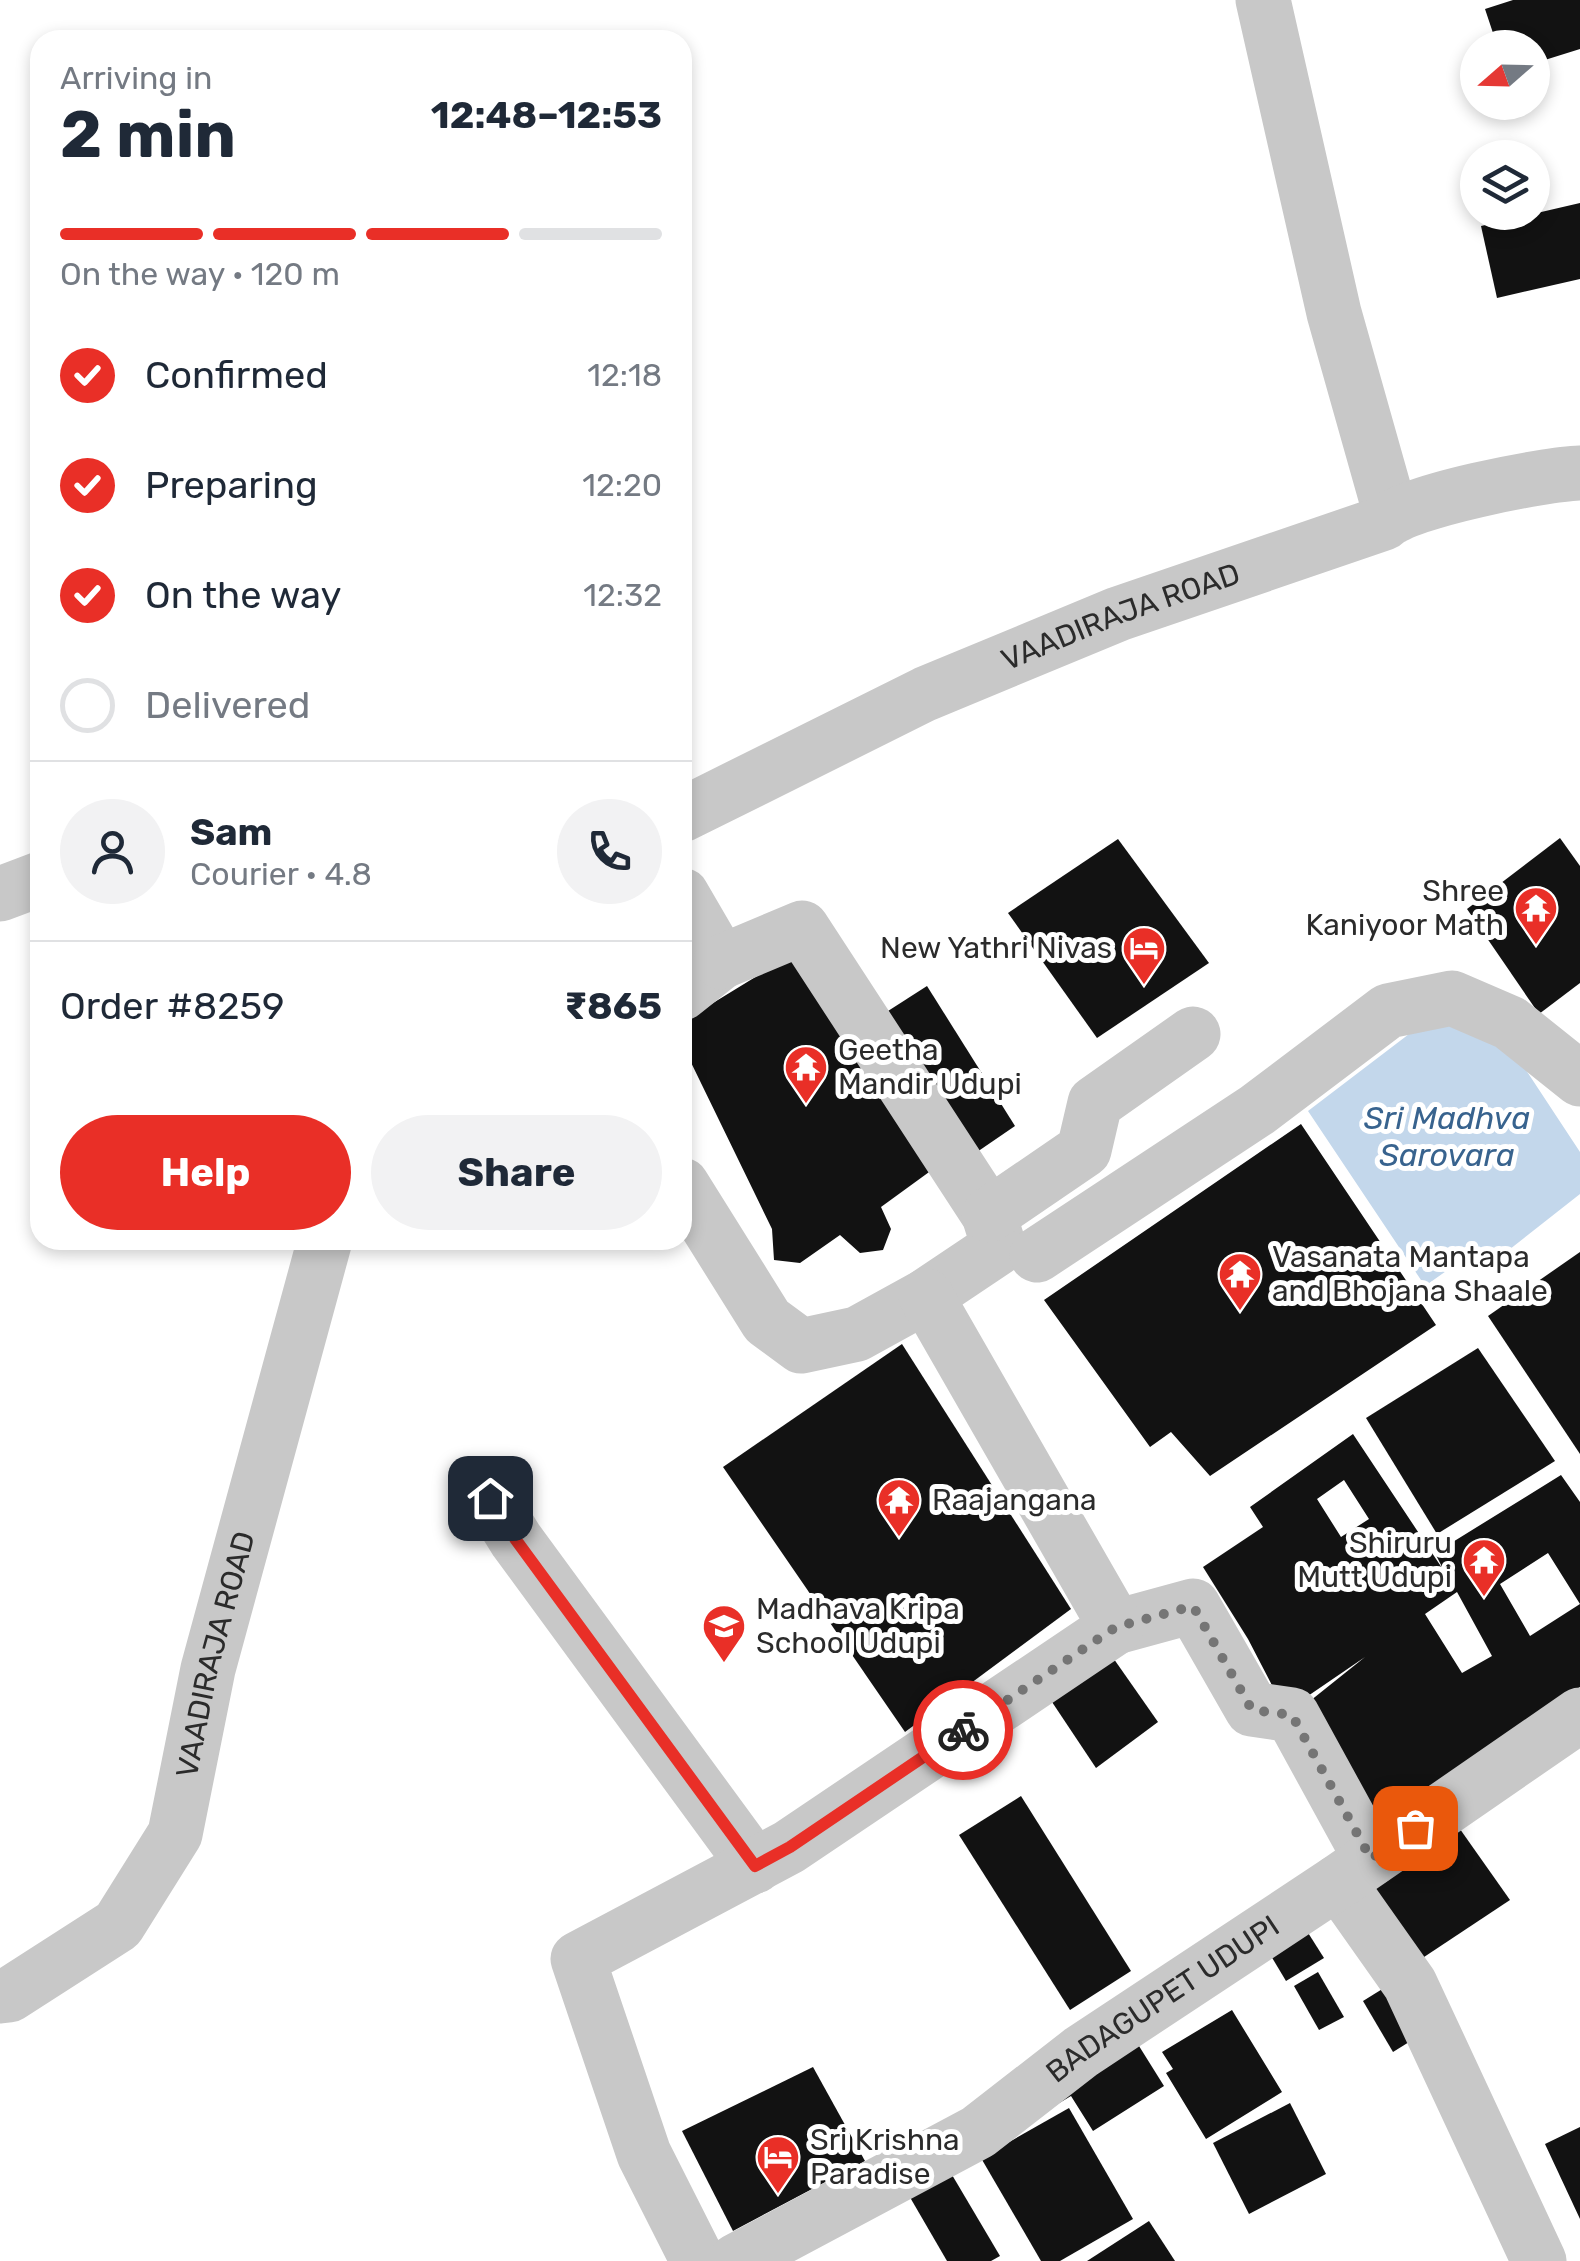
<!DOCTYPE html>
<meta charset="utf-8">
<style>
:root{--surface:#fff;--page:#f2f2f3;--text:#1f2937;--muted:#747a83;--line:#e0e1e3;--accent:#e92f27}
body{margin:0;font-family:Rubik,sans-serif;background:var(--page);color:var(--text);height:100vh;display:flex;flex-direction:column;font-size:38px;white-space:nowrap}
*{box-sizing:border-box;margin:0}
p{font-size:32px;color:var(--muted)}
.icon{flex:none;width:55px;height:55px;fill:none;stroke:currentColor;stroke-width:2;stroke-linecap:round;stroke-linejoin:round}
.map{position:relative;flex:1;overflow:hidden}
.sheet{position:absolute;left:30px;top:30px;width:662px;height:1220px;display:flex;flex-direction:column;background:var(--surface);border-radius:30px;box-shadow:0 5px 15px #0003}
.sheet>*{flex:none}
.needle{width:65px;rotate:250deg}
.buttons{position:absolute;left:1460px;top:30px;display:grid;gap:20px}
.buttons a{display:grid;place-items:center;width:90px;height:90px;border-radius:50%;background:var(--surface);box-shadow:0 5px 15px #0003;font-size:50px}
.pin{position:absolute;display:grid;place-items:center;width:85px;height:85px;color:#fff;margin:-42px;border-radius:20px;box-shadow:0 5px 15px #0006}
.courier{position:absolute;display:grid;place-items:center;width:100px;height:100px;margin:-50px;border:8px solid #e92f27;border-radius:50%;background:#fff;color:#222;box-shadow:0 2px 12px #0007}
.head em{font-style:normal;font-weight:700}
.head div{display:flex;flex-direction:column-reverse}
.head{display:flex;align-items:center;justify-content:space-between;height:170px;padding:0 30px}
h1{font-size:65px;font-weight:700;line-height:75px}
.bar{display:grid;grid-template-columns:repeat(4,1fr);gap:15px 10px;align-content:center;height:120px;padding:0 30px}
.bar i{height:12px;border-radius:8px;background:var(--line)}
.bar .on{background:var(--accent)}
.bar p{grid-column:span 4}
.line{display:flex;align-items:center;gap:25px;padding:0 30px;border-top:2px solid var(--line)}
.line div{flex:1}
.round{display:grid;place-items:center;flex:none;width:105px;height:105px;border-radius:52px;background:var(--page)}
ol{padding:0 30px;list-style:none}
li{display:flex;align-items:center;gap:30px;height:110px}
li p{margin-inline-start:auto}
li .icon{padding:10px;border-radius:50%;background:var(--accent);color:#fff;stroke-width:4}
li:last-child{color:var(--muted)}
li i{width:55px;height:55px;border:5px solid var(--line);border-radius:50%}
.primary-button{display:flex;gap:20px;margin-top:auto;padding:20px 30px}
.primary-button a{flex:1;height:115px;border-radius:60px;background:var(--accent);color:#fff;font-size:40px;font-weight:700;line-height:115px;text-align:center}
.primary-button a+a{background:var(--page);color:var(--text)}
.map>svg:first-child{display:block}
</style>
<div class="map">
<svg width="1580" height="2261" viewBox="0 0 1580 2261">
<rect width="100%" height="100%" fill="#fff"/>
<polygon fill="#c3d7eb" points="1466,1023 1520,1061 1580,1152 1580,1194 1491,1264 1476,1250 1425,1286 1308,1111 1413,1031"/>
<g fill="#121212" fill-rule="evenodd">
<polygon points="1513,0 1580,0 1580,49 1532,64 1532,48 1498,48 1485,9"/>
<polygon points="1580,203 1580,279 1497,298 1481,226"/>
<polygon points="1560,838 1580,866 1580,983 1539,1014 1467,909"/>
<polygon points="1118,839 1209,963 1097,1038 1008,913"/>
<polygon points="801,949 936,1167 881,1207 891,1229 883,1250 860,1253 840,1235 800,1263 774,1260 772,1229 682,1044 682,1022"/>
<polygon points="927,986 1015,1126 977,1152 888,1011"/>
<polygon points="1301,1124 1436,1325 1210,1476 1171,1432 1150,1447 1044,1300"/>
<polygon points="1580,1252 1580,1454 1488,1316"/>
<polygon points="902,1344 1071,1609 905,1732 723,1467"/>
<polygon points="1478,1348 1555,1461 1437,1534 1366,1418"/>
<path d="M1353 1434 1444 1571 1435 1553 1561 1475 1580 1502V1687L1376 1823 1310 1701 1365 1657 1305 1698 1277 1695 1248 1639 1203 1567 1263 1527 1250 1507ZM1344 1480 1369 1519 1341 1537 1317 1499ZM1548 1553 1580 1604 1530 1636 1500 1584ZM1457 1592 1492 1656 1462 1673 1425 1614Z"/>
<polygon points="1109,1652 1158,1722 1096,1768 1050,1699"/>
<polygon points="1021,1796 1131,1971 1070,2010 959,1835"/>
<polygon points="1455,1822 1510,1900 1415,1963 1363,1885"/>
<polygon points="1305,1928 1324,1958 1286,1981 1268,1951"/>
<polygon points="1318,1972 1344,2017 1319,2030 1294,1986"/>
<polygon points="1392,1983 1422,2034 1393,2052 1363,2001"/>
<polygon points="1232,2010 1282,2092 1206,2139 1166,2073 1173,2069 1162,2052"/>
<polygon points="1134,2038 1164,2086 1093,2131 1071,2096 1056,2105"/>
<polygon points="813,2067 865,2161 733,2231 682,2131"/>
<polygon points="1290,2103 1326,2174 1249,2214 1213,2143"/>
<polygon points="1069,2108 1133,2219 1060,2261 1041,2261 981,2158"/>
<polygon points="1580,2127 1580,2219 1545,2144"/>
<polygon points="945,2163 1000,2256 991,2261 947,2261 904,2187"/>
<polygon points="1149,2221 1175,2261 1087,2261"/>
</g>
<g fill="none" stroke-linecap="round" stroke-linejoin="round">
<g stroke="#c8c8c8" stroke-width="55">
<polyline points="1263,0 1334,313 1391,515"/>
<path id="s1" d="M682 815 925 694 1118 614 1384 523C1406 501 1545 474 1580 473"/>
<polyline points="0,894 40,879"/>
<polyline points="682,895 721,962 682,993"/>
<polyline points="682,1185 767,1321 801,1346 857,1334 926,1296 999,1247 989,1215 802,928 721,962"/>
<polyline points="989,1215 1084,1150 1095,1103 1193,1034"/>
<polyline points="1037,1255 1257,1110 1388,1011 1452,998 1510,1023 1580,1079"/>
<polyline points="490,1498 516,1540 755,1866"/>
<polyline points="1116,1627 1193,1606 1252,1709 1292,1715 1371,1859"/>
<polyline points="1338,1882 1410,1984 1539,2261"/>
<path id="s2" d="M0 1996 9 1995 118 1925 175 1834 208 1669 325 1240"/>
<polyline points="698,2261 644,2154 578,1959 789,1847 1116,1627 926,1296"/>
<path id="s3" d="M736 2261 978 2132 1081 2052 1338 1882 1580 1715"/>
</g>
</g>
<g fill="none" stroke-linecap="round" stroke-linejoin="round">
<polyline stroke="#757575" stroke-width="10" stroke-dasharray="0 18" points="963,1730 1116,1627 1193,1606 1252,1710 1292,1715 1371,1859 1415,1828"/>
<polyline stroke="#e92f27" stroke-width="12" points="490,1498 516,1540 755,1866 790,1847 963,1730"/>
</g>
<defs>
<g id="temple-pin" transform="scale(2.25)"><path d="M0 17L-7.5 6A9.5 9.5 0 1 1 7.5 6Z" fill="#e92f27" stroke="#fff"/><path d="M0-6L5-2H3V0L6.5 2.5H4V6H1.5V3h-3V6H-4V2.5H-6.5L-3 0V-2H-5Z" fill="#fff"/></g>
<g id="hotel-pin" transform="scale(2.25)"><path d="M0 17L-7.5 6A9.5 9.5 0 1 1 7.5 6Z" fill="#e92f27" stroke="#fff"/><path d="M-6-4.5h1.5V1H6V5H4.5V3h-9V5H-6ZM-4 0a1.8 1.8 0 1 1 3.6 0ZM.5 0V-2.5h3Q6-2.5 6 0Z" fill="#fff"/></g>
<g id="school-pin" transform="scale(2.25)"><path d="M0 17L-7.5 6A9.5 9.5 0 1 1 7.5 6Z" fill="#e92f27" stroke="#fff"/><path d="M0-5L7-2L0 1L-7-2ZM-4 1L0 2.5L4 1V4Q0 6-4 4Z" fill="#fff"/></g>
</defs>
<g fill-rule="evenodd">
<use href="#temple-pin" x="1536" y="908"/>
<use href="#hotel-pin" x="1144" y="948"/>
<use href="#temple-pin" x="806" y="1067"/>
<use href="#temple-pin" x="1240" y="1274"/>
<use href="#temple-pin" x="899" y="1500"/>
<use href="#temple-pin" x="1484" y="1560"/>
<use href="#school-pin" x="724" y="1626"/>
<use href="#hotel-pin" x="778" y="2157"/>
</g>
<g text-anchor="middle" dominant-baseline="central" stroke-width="10" stroke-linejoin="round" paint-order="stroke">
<g font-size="30" fill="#2b2b2b" stroke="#fff">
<text stroke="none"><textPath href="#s1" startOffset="482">VAADIRAJA ROAD</textPath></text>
<text stroke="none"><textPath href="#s2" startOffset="430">VAADIRAJA ROAD</textPath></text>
<text stroke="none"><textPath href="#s3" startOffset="502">BADAGUPET UDUPI</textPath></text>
</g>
<g font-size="30" fill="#2b2b2b" stroke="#fff" text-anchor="start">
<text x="1504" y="891" text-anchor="end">Shree<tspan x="1504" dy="34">Kaniyoor Math</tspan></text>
<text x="1112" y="948" text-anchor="end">New Yathri Nivas</text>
<text x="838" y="1050">Geetha<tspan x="838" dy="34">Mandir Udupi</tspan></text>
<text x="1272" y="1257">Vasanata Mantapa<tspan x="1272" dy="34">and Bhojana Shaale</tspan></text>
<text x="932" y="1500">Raajangana</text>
<text x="1452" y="1543" text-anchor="end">Shiruru<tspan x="1452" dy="34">Mutt Udupi</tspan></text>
<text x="756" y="1609">Madhava Kripa<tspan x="756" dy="34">School Udupi</tspan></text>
<text x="810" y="2140">Sri Krishna<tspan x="810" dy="34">Paradise</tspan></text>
</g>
<g font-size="32" font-style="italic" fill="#38638e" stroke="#fff">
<text x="1447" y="1118">Sri Madhva<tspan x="1447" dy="37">Sarovara</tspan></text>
</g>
</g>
</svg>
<div class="buttons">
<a><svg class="needle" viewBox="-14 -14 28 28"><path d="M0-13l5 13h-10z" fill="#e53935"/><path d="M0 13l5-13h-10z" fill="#747a83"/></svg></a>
<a><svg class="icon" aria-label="layers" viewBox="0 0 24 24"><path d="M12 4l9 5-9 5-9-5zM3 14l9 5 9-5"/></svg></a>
</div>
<div class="pin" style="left:1415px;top:1828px;background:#ea580c"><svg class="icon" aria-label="bag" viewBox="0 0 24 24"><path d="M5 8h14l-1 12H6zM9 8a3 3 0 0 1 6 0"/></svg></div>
<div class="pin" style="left:490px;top:1498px;background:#1f2937"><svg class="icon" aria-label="home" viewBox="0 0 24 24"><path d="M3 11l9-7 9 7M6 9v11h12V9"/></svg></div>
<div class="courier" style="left:963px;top:1730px"><svg class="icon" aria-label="bike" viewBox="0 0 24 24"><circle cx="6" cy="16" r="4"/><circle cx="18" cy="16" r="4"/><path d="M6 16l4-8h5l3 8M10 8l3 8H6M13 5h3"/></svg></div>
<section class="sheet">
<div class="head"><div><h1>2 min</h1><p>Arriving in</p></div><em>12:48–12:53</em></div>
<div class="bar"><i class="on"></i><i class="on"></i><i class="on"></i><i></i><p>On the way · 120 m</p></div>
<ol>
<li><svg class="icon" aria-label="check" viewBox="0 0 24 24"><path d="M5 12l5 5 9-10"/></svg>Confirmed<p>12:18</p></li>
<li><svg class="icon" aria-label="check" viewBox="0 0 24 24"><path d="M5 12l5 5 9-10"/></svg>Preparing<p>12:20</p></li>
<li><svg class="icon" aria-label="check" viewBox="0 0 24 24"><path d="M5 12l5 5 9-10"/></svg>On the way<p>12:32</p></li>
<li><i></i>Delivered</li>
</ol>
<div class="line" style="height:180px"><a class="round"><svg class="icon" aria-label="person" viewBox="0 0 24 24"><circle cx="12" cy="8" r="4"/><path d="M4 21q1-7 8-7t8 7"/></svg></a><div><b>Sam</b><p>Courier · 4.8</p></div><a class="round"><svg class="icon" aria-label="phone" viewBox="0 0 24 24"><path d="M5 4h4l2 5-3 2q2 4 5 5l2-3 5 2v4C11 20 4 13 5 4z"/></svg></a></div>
<div class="line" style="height:130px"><div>Order #8259</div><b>₹865</b></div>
<div class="primary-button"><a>Help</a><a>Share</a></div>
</section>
</div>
